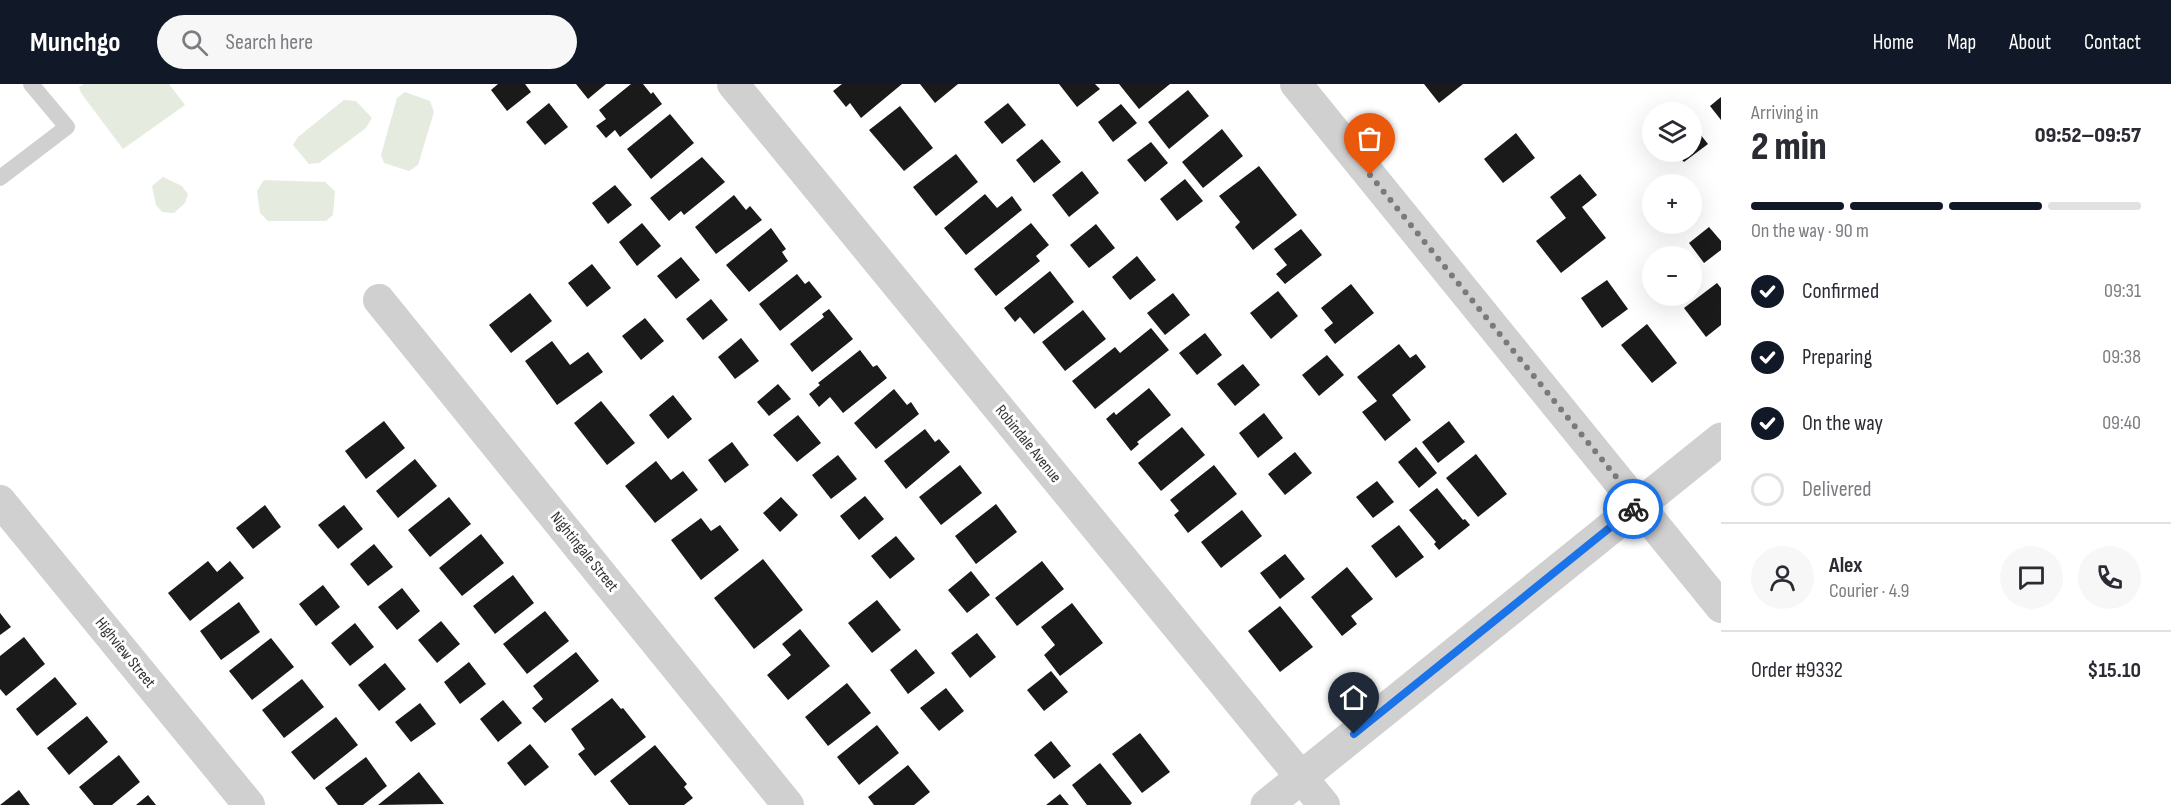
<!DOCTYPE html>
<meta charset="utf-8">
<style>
:root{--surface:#fff;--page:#f7f7f7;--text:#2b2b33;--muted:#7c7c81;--line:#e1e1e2;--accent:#111827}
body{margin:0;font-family:"Sofia Sans Condensed",sans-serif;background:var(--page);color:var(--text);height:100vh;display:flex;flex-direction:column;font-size:22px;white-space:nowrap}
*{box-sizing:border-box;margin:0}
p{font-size:20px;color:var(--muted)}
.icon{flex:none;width:33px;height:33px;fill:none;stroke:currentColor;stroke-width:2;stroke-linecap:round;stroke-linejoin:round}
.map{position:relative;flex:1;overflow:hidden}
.sheet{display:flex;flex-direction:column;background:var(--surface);width:450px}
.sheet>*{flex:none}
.buttons{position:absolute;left:1642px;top:18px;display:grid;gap:12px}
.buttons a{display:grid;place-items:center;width:60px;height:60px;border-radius:50%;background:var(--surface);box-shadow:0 6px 24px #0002;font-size:30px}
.pin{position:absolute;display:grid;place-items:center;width:51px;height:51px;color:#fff;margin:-62px -26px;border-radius:50% 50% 50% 0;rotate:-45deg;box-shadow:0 0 6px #0007}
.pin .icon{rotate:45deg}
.courier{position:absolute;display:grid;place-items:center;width:60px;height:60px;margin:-30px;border:4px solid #1a73e8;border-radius:50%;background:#fff;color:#222;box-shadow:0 2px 8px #0007}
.head em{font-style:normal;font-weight:800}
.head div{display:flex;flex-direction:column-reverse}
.head{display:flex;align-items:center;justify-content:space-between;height:102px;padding:0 30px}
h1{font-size:39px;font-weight:800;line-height:45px}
.bar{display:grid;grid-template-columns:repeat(4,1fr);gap:9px 6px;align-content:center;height:72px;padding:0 30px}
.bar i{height:8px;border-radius:4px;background:var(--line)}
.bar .on{background:var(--accent)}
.bar p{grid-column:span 4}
.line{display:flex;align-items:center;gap:15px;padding:0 30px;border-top:2px solid var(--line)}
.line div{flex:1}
.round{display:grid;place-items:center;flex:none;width:63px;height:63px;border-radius:32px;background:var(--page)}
ol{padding:0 30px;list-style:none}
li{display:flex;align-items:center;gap:18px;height:66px}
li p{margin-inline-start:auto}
li .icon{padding:6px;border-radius:50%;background:var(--accent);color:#fff;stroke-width:4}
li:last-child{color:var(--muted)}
li i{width:33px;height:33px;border:3px solid var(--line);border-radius:50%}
header{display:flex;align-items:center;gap:36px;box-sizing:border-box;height:84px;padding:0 30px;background:var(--accent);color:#fff}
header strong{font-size:28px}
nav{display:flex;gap:33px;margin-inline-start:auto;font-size:21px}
.search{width:420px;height:54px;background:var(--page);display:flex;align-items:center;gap:15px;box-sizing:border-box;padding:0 21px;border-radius:33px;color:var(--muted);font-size:22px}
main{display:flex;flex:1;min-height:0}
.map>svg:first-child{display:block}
</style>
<header>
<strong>Munchgo</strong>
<div class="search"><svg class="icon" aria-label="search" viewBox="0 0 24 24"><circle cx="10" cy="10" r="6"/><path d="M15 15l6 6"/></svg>Search here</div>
<nav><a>Home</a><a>Map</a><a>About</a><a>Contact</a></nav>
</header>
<main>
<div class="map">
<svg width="1721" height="721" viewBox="0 0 1721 721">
<rect width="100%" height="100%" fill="#fff"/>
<g fill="#e5ecdf">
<polygon points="84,0 169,0 185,21 123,65 81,9 79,3"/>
<polygon points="405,8 430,17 434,28 418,81 409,87 384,79 381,71 397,14"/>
<polygon points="344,16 356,17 372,34 366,44 319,79 309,80 293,61 298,53"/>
<polygon points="163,93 182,102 188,110 185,119 174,129 162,128 156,121 152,102"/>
<polygon points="264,96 325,98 335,107 333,131 326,137 268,137 260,129 257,107"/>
</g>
<g fill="#1a1a1a">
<polygon points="498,0 525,0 531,8 507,27 491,6"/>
<polygon points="576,0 606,0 588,15"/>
<polygon points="631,0 643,0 651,10 653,8 662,20 620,53 615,46 606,54 596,42 606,35 599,26"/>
<polygon points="842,0 902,0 861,34 850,19 846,23 833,7"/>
<polygon points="920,0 958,0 935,19"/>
<polygon points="1059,0 1095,0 1100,5 1077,23"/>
<polygon points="1119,0 1170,0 1139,25"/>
<polygon points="1424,0 1463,0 1439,19"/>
<polygon points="1188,6 1209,32 1169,65 1148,38"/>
<polygon points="1721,13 1721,36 1710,22"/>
<polygon points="549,19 568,43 545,61 526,38"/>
<polygon points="1008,19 1026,41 1002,60 984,38"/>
<polygon points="1121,20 1137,39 1113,58 1098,38"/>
<polygon points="900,22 933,64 904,87 869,46"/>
<polygon points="670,30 694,59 651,95 627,65"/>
<polygon points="1692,40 1708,60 1684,78 1675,68 1692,68"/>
<polygon points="1222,45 1243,72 1203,104 1182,78"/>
<polygon points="1516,49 1535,74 1503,99 1484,75"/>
<polygon points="1042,55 1061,78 1034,99 1016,76"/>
<polygon points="1151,58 1168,79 1145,98 1127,76"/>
<polygon points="956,70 978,98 936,132 913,103"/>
<polygon points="702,73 725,98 684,131 681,127 669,137 650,114"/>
<polygon points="1259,82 1297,131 1253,166 1235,143 1240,138 1219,112"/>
<polygon points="1082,87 1099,109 1069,133 1052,111"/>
<polygon points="1580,90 1597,111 1582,123 1606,154 1561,189 1536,157 1566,134 1550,113"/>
<polygon points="1185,95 1203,117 1177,137 1160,115"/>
<polygon points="615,101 632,121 608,140 592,119"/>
<polygon points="985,110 997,124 1012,112 1022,126 966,171 944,144"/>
<polygon points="734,111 746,126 750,122 762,136 716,170 695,143"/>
<polygon points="642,139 661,162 637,182 619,158"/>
<polygon points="1031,139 1049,161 1036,172 1040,177 996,212 974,185"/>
<polygon points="1096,140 1115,164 1089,184 1070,161"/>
<polygon points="1709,143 1721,157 1721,166 1704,179 1689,159"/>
<polygon points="771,144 786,165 782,168 788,177 749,208 726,181"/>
<polygon points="1301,145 1322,171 1285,200 1276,190 1287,181 1274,165"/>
<polygon points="1137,172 1156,196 1130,216 1112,193"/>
<polygon points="681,173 700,196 676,215 657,192"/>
<polygon points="592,180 611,204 587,223 568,199"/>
<polygon points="1050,187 1074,218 1034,250 1020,233 1015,238 1004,224"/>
<polygon points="797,190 805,200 809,197 822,213 780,247 759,220"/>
<polygon points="1607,196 1628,225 1602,244 1581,214"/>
<polygon points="1717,199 1721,204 1721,241 1706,253 1684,224"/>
<polygon points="1351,200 1374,229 1335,260 1324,246 1333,239 1321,224"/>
<polygon points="1278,207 1298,232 1271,255 1250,229"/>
<polygon points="530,209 552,237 511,269 489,241"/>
<polygon points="1173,209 1190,231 1165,251 1147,229"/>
<polygon points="711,215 728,236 703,256 686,235"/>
<polygon points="829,225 853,255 812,288 790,260 824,233 822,230"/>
<polygon points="1083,226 1106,255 1065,287 1042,258"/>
<polygon points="645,234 664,257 641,276 622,252"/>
<polygon points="1647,240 1677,279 1652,299 1621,261"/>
<polygon points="1151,244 1169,266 1095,325 1072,297 1115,263 1120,269"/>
<polygon points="1205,249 1222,271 1197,291 1179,269"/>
<polygon points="741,254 759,277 735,295 718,273"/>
<polygon points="552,257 570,281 588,268 603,288 557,321 525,277"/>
<polygon points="1399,260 1410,274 1416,270 1426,283 1392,311 1411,336 1385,357 1362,328 1377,317 1357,293"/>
<polygon points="860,266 873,283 877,281 887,294 843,329 830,313 819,323 809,310 820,301 818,299"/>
<polygon points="1327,271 1344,291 1319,312 1302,291"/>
<polygon points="1243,280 1260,301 1235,322 1217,300"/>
<polygon points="778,300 791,315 769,332 757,318"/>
<polygon points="1149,304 1171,331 1137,358 1139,360 1131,367 1106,335 1114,328 1116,331"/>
<polygon points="894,305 907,321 911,318 919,330 876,365 854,339"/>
<polygon points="673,311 692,335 668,355 649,331"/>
<polygon points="601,317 635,359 607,381 574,339"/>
<polygon points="1264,329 1283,354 1258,374 1239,349"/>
<polygon points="798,331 821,359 797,378 773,351"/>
<polygon points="384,337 405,364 366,395 345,367"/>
<polygon points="1449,337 1465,358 1438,379 1422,358"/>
<polygon points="1182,343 1205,371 1161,407 1138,379"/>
<polygon points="925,345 935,358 939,355 950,368 906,405 884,377"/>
<polygon points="732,358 749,381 725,399 708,376"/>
<polygon points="1416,363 1437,389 1419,404 1398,378"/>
<polygon points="1295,368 1312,389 1285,411 1268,390"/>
<polygon points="1476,370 1507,410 1478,433 1446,394"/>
<polygon points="838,371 857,395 831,415 812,391"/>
<polygon points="415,375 437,402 398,434 376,407"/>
<polygon points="656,377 671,396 683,387 698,406 655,439 625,402"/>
<polygon points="960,381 982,409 941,441 919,413"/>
<polygon points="1214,381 1237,410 1188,449 1174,431 1179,427 1170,416"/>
<polygon points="1377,397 1394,418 1373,434 1356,413"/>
<polygon points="1437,404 1463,436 1465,435 1470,441 1439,466 1434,460 1436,458 1409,426"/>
<polygon points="865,412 884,435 859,456 840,432"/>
<polygon points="449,413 471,440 430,473 408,446"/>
<polygon points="781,413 798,431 780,448 763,429"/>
<polygon points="996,420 1017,448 976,480 955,452"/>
<polygon points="265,421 281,443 253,465 236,444"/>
<polygon points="344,421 363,445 338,465 318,441"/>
<polygon points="1242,426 1262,452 1221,484 1201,458"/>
<polygon points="701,434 711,447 720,441 739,466 701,496 671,456"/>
<polygon points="1399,441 1424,473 1396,494 1371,462"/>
<polygon points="481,450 504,479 462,512 439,484"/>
<polygon points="896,452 915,475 890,495 871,472"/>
<polygon points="374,460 393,483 368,502 350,480"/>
<polygon points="1285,470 1305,495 1280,515 1260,489"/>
<polygon points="763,475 803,526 754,565 714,514"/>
<polygon points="208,477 217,488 230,477 244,494 190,537 168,509"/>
<polygon points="1042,477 1064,505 1017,542 995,514"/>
<polygon points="1347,483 1373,515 1351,532 1357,540 1342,552 1311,513"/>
<polygon points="971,487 990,511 967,529 948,506"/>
<polygon points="513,491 534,519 495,550 473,522"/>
<polygon points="323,501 340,523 316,542 299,520"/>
<polygon points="402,504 420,527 397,546 378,523"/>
<polygon points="877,516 901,546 872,569 848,539"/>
<polygon points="239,518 260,548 221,576 200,547"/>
<polygon points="1072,519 1103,559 1060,592 1044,571 1055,561 1041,543"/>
<polygon points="1280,522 1313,563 1280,588 1248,547"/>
<polygon points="545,527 569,557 527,590 503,560"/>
<polygon points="0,529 11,543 0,551"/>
<polygon points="441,537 460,560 437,579 418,556"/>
<polygon points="355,539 374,563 350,582 331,559"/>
<polygon points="800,545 830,582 788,616 767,591 791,571 782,560"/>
<polygon points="977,549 996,573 970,594 951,569"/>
<polygon points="24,553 45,580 6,612 0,605 0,572"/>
<polygon points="271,554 294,583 252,616 229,587"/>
<polygon points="916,565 935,589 908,610 890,586"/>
<polygon points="576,568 599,597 545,639 532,624 543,615 533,602"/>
<polygon points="469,578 486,600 460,620 444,598"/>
<polygon points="385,579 406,605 379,627 358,601"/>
<polygon points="1051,587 1068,608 1044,627 1027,606"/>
<polygon points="55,593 77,620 37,652 16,625"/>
<polygon points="302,595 324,623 284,654 262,626"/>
<polygon points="847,599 871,629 828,662 805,633"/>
<polygon points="946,604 964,627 939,647 920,624"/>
<polygon points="612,614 621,625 623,624 646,653 595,692 578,670 585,665 571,645"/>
<polygon points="503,616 522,639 498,658 480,635"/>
<polygon points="420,619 436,640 411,658 395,638"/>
<polygon points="87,632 108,658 69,691 47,664"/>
<polygon points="336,633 358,661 314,696 291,668"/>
<polygon points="877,641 899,669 859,701 837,673"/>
<polygon points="1140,649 1170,688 1142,709 1112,670"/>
<polygon points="1051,657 1071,682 1054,695 1034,671"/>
<polygon points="530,660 549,683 525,702 507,679"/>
<polygon points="655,661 687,700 684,703 693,714 684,721 629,721 610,697"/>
<polygon points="119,671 140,698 112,721 94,721 79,703"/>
<polygon points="366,673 387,702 363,721 338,721 325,704"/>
<polygon points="1100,679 1132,719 1130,721 1087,721 1072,701"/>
<polygon points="908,681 930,708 914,721 874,721 868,713"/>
<polygon points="419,688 444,720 378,721"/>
<polygon points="19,706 30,721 0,721"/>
<polygon points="1060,710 1069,721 1046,721"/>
<polygon points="148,711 156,721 136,721"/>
</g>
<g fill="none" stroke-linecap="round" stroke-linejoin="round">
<polyline stroke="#d0d0d0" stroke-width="16" points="0,94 67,43 31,0"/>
<g stroke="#d0d0d0" stroke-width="32">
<polyline points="733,0 1324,721"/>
<polyline points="1296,0 1721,523"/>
<polyline points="379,216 788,721"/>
<polyline points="0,417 249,721"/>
</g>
<polyline stroke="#d0d0d0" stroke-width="33" points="1267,721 1721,355"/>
</g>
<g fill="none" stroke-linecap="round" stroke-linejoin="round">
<polyline stroke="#7a7a7a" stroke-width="6" stroke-dasharray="0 10.8" points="1370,91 1639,421 1633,425"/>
<polyline stroke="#1a73e8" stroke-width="8" points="1354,650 1633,425"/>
</g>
<g text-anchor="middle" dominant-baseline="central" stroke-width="6" stroke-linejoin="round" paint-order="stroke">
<g font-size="16" fill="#333" stroke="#fff">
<text transform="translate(1028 360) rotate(51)">Robindale Avenue</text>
<text transform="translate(584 468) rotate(51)">Nightingale Street</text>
<text transform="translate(125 569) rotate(51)">Highview Street</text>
</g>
</g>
</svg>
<div class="buttons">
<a><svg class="icon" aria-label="layers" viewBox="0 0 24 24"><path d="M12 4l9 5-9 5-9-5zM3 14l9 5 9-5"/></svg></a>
<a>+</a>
<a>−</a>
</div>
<div class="pin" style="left:1370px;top:91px;background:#ea580c"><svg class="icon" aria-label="bag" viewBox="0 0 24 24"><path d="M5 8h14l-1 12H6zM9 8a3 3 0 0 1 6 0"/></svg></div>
<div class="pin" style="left:1354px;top:650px;background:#1f2937"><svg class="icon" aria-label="home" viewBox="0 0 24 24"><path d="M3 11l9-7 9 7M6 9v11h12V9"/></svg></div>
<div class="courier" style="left:1633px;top:425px"><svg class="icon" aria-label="bike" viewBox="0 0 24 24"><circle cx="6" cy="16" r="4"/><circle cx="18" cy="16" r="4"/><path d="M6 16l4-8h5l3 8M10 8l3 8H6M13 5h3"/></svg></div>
</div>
<section class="sheet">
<div class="head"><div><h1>2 min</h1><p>Arriving in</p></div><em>09:52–09:57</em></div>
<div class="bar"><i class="on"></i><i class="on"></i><i class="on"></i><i></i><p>On the way · 90 m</p></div>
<ol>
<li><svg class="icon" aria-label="check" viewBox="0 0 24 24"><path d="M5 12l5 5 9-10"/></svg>Confirmed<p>09:31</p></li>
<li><svg class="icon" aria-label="check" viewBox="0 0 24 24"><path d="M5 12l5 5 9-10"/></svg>Preparing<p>09:38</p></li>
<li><svg class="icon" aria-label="check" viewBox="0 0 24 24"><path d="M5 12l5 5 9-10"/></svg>On the way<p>09:40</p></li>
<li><i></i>Delivered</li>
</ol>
<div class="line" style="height:108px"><a class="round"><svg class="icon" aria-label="person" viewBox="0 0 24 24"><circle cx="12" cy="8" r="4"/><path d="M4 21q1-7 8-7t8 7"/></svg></a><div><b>Alex</b><p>Courier · 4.9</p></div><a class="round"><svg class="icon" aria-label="chat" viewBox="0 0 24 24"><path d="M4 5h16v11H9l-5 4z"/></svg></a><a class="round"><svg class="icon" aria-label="phone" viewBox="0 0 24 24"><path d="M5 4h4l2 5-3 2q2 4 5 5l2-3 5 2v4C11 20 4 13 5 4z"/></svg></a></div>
<div class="line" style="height:78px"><div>Order #9332</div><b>$15.10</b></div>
</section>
</main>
